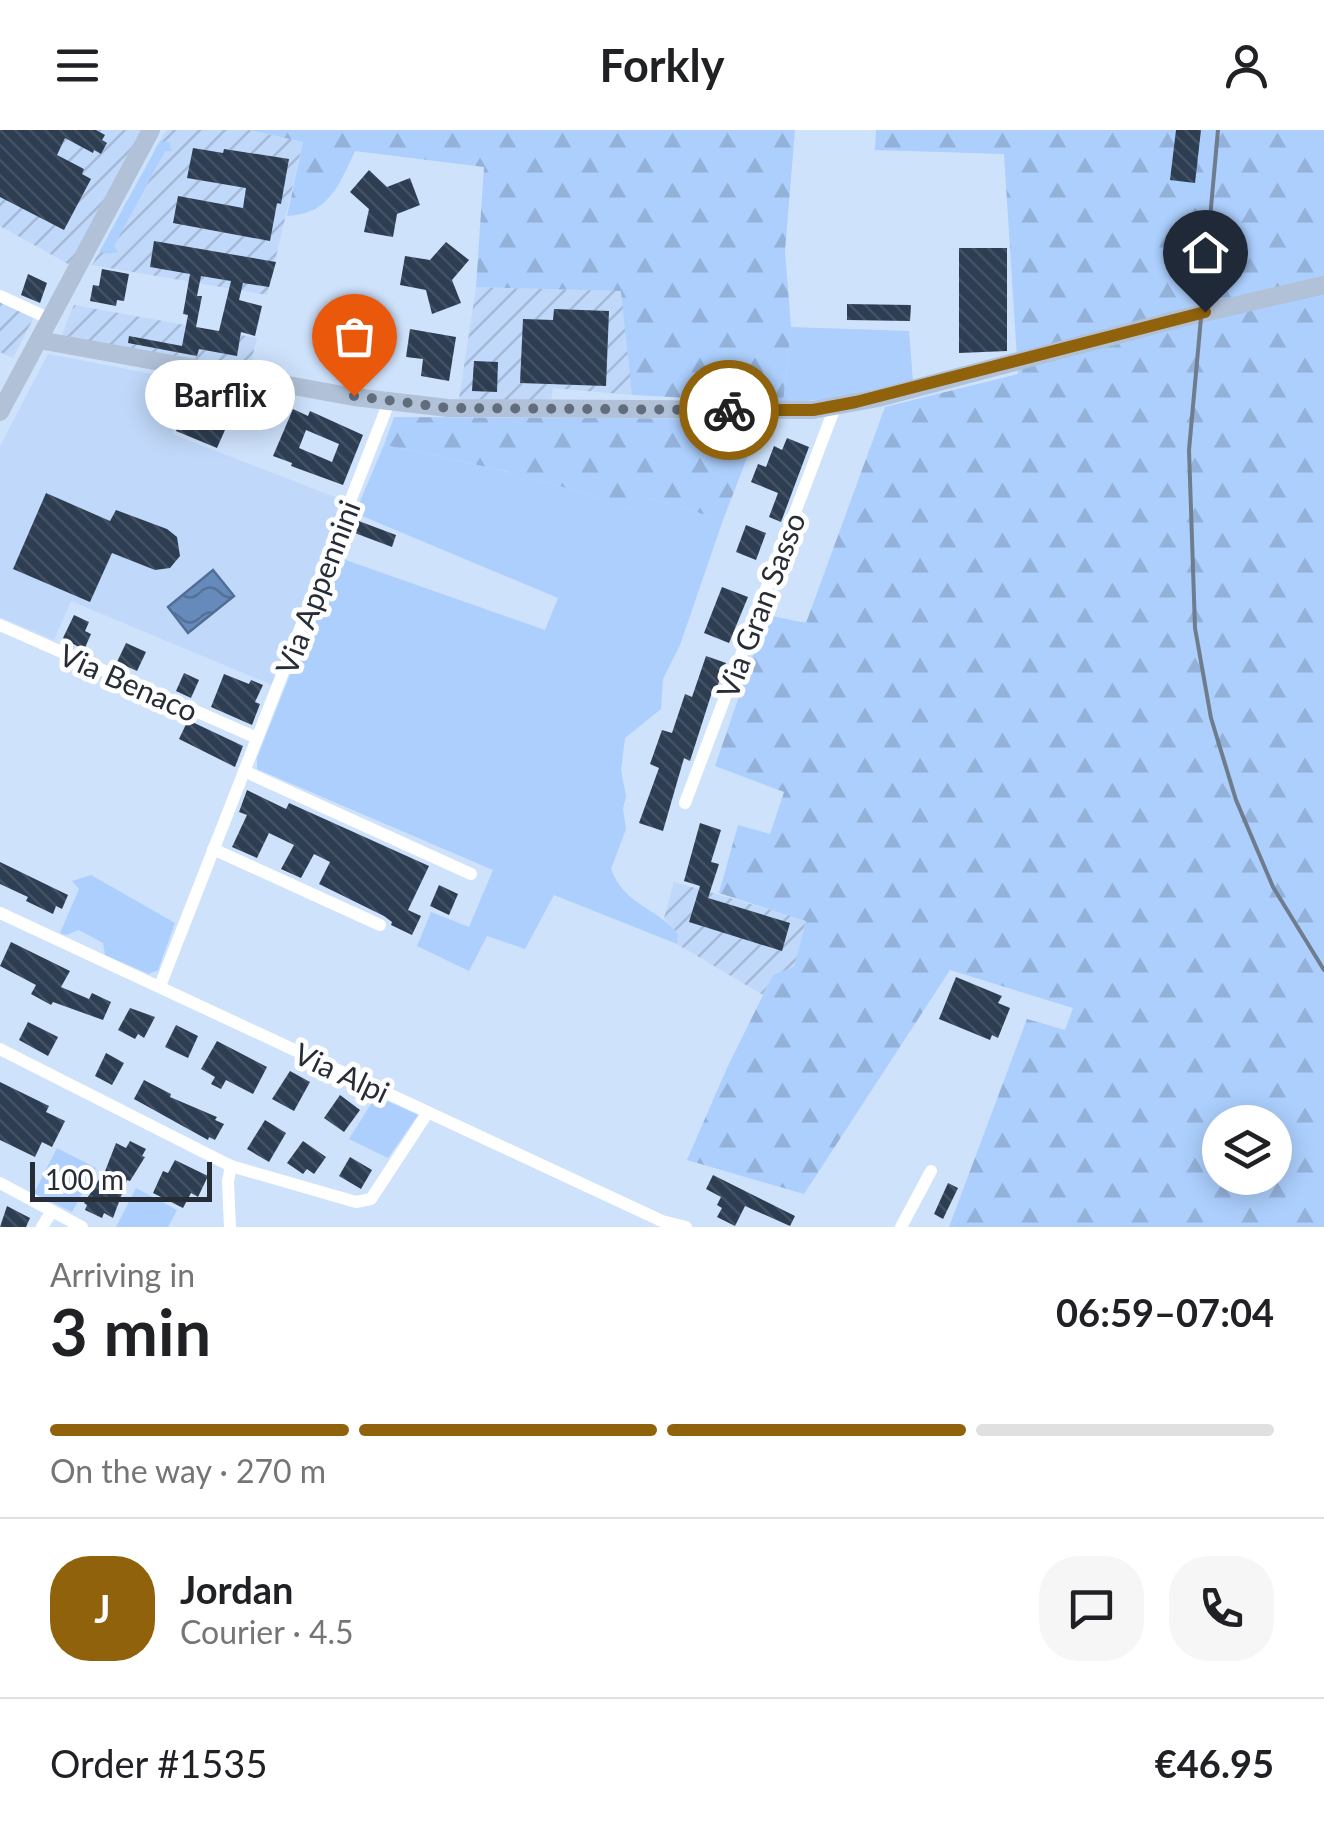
<!DOCTYPE html>
<meta charset="utf-8">
<style>
:root{--surface:#fff;--page:#f6f6f6;--text:#202124;--muted:#757577;--line:#e0e0e0;--accent:#8f620b}
body{margin:0;font-family:Lato,sans-serif;background:var(--page);color:var(--text);height:100vh;display:flex;flex-direction:column;font-size:38px;white-space:nowrap}
*{box-sizing:border-box;margin:0}
p{font-size:32px;color:var(--muted)}
.icon{flex:none;width:55px;height:55px;fill:none;stroke:currentColor;stroke-width:2;stroke-linecap:round;stroke-linejoin:round}
.map{position:relative;height:1097px;overflow:hidden}
.details{display:flex;flex-direction:column;background:var(--surface);flex:1}
.details>*{flex:none}
.fabs{position:absolute;left:1202px;top:975px;display:grid;gap:20px}
.fabs a{display:grid;place-items:center;width:90px;height:90px;border-radius:50%;background:var(--surface);box-shadow:0 5px 25px #0003;font-size:50px}
.scale{position:absolute;left:30px;bottom:25px;width:182px;box-sizing:border-box;padding-left:10px;border:5px solid #262d37;border-top:0;font-size:28px;line-height:35px;white-space:nowrap;color:#262d37;-webkit-text-stroke:8px #fff;paint-order:stroke}
.pin{position:absolute;display:grid;place-items:center;width:85px;height:85px;color:#fff;margin:-102px -42px;border-radius:50% 50% 50% 0;rotate:-45deg;box-shadow:0 0 10px #0007}
.pin .icon{rotate:45deg}
.courier{position:absolute;display:grid;place-items:center;width:100px;height:100px;margin:-50px;border:8px solid #8f620b;border-radius:50%;background:#fff;color:#222;box-shadow:0 2px 12px #0007}
.bubble{position:absolute;height:70px;border-radius:35px;background:var(--surface);box-shadow:0 5px 25px #0003;font-size:32px;font-weight:700;line-height:70px;text-align:center}
.summary em{font-style:normal;font-weight:700}
.summary div{display:flex;flex-direction:column-reverse}
.summary{display:flex;align-items:center;justify-content:space-between;height:170px;padding:0 50px}
h1{font-size:65px;font-weight:700;line-height:75px}
.bar{display:grid;grid-template-columns:repeat(4,1fr);gap:15px 10px;align-content:center;height:120px;padding:0 50px}
.bar i{height:12px;border-radius:8px;background:var(--line)}
.bar .on{background:var(--accent)}
.bar p{grid-column:span 4}
.line{display:flex;align-items:center;gap:25px;padding:0 50px;border-top:2px solid var(--line)}
.line div{flex:1}
.round{display:grid;place-items:center;flex:none;width:105px;height:105px;border-radius:40px;background:var(--page)}
header{display:flex;justify-content:space-between;align-items:center;height:130px;padding:0 50px;background:var(--surface);font-size:45px;font-weight:700}
.map>svg:first-child{display:block}
</style>
<header><svg class="icon" aria-label="menu" viewBox="0 0 24 24"><path d="M4 6h16M4 12h16M4 18h16"/></svg>Forkly<svg class="icon" aria-label="person" viewBox="0 0 24 24"><circle cx="12" cy="8" r="4"/><path d="M4 21q1-7 8-7t8 7"/></svg></header>
<div class="map">
<svg width="1324" height="1097" viewBox="0 0 1324 1097">
<defs>
<pattern id="industrial-furrows" width="10" height="10" patternUnits="userSpaceOnUse" patternTransform="scale(2.5)"><rect width="10" height="10" fill="#c0d8f9"/><path d="M-1 1l2-2M0 10L10 0M9 11l2-2" fill="none" stroke="#a5bad6"/></pattern>
<pattern id="forest-firs" width="22" height="20" patternUnits="userSpaceOnUse" patternTransform="scale(2.5)"><rect width="22" height="20" fill="#accffd"/><path d="M5 1l3.5 6h-7zM16 11l3.5 6h-7z" fill="#94b2d9"/></pattern>
<pattern id="water-waves" width="16" height="10" patternUnits="userSpaceOnUse" patternTransform="scale(2.5)"><rect width="16" height="10" fill="#668abc"/><path d="M0 5q4-4 8 0t8 0" fill="none" stroke="#54719a"/></pattern>
<pattern id="building-back-hatch" width="6" height="6" patternUnits="userSpaceOnUse" patternTransform="scale(2.5)"><rect width="6" height="6" fill="#2d3d52"/><path d="M-1 5l2 2M0 0l6 6M5-1l2 2" fill="none" stroke="#435163"/></pattern>
</defs>
<rect width="100%" height="100%" fill="#cee2fc"/>
<polygon fill="#c0d8f9" points="48,224 189,251 172,304 345,371 272,555 71,471 54,510 0,487 0,316"/>
<g fill="url(#industrial-furrows)">
<polygon points="0,0 141,0 70,135 0,96"/>
<polygon points="166,0 250,0 303,12 267,165 92,135"/>
<polygon points="476,157 622,161 632,265 553,258 551,272 459,269"/>
<polygon points="0,172 34,187 13,228 0,222"/>
<polygon points="74,175 257,208 249,240 65,209 62,204"/>
<polygon points="674,752 806,790 794,838 773,845 763,865 677,814 678,804 664,788"/>
</g>
<g fill="#accffd">
<polygon points="160,11 169,12 172,21 165,21 114,116 118,122 106,124 100,121"/>
<polygon points="791,197 909,201 913,252 829,269 783,273"/>
<path d="M384 315C466 332 550 349 629 379L649 368 723 390 680 515 663 549 661 579 625 608 621 640 626 666 623 679 626 699 611 739C625 776 655 776 678 804L677 814 554 765 525 819 487 806 469 841 417 816 431 782 469 797 493 740 257 639V628L337 427 545 500 558 468 355 383Z"/>
<polygon points="91,745 175,793 158,840 149,844 105,825 103,813 79,800 66,805 60,803 79,759 72,751"/>
<polygon points="376,966 418,985 388,1028 349,1009"/>
<polygon points="57,1018 96,1038 72,1082 34,1063"/>
<polygon points="136,1058 177,1080 168,1097 116,1097"/>
</g>
<g fill="url(#forest-firs)" fill-rule="evenodd">
<path d="M250 0H795L785 121 791 197 783 273 632 265 621 161 476 157 484 37 355 21C339 55 329 84 287 86L303 12Z"/>
<path d="M876 0H1324V1097H949L1027 889 1065 900 1073 878 950 840 804 1064 687 1030 727 938 773 845 794 837 806 791 719 763 738 695 770 704 784 662 715 636 767 485 806 493 885 277 1018 244 1004 24 875 20ZM1220 992H1275V1048H1220Z"/>
<path d="M394 287 762 289 723 390 649 368 629 379C550 349 467 332 384 315Z"/>
</g>
<polygon fill="url(#water-waves)" stroke="#536e94" stroke-width="2.5" points="213,440 234,466 188,503 168,477"/>
<g fill="url(#building-back-hatch)" fill-rule="evenodd">
<polygon points="0,0 96,0 105,5 102,10 107,13 101,24 94,20 93,23 65,8 57,25 84,39 82,44 91,49 64,100 0,67"/>
<polygon points="1176,0 1201,0 1195,53 1170,50"/>
<polygon points="193,18 223,23 224,19 289,29 281,74 277,73 270,111 173,93 178,66 243,78 246,58 187,48"/>
<polygon points="369,40 387,57 410,48 420,75 397,84 393,107 364,102 369,79 350,62"/>
<path d="M154 111 276 132 269 157 243 153 239 170 262 176 255 206 241 202 237 226 199 219 197 226 128 213 129 206 182 216 188 185 183 184 190 144 150 137ZM201 146 231 151 219 201 196 197 202 166H197Z"/>
<polygon points="446,112 469,130 452,150 461,173 432,184 426,160 400,155 405,126 430,130"/>
<polygon points="959,118 1007,118 1007,221 959,223"/>
<polygon points="102,139 129,144 124,171 117,170 116,176 90,171 93,155 99,156"/>
<polygon points="28,144 47,153 40,173 21,165"/>
<polygon points="847,174 911,175 910,191 847,190"/>
<polygon points="554,179 609,181 606,256 520,253 523,189 553,190"/>
<polygon points="347,185 362,187 360,208 383,211 379,238 351,235 351,228 318,224 322,195 345,198"/>
<polygon points="410,199 456,207 449,251 421,246 423,229 406,227"/>
<polygon points="474,231 498,232 497,262 472,261"/>
<polygon points="199,256 224,266 213,295 225,300 217,318 176,301 184,283 188,284"/>
<path d="M293 279 308 286 310 281 363 305 343 355 291 336 292 333 273 326ZM306 300 339 314 332 332 299 318Z"/>
<polygon points="787,308 809,317 781,392 769,387 778,363 751,352 758,334 766,337 774,316 782,320"/>
<polygon points="46,363 110,391 116,380 167,399 177,407 180,426 170,438 155,440 112,423 90,472 13,439"/>
<polygon points="356,390 396,405 392,417 352,402"/>
<polygon points="746,395 766,403 756,430 736,422"/>
<polygon points="722,457 748,467 729,513 704,503"/>
<polygon points="74,485 89,492 85,501 91,504 84,520 63,508"/>
<polygon points="126,513 146,522 137,541 117,532"/>
<polygon points="706,526 726,533 716,560 713,559 690,631 684,628 663,701 639,693 659,638 650,634 662,600 672,603 685,564 692,567"/>
<polygon points="184,543 199,550 191,568 176,561"/>
<polygon points="224,544 249,554 251,550 263,555 255,572 260,574 252,595 211,577"/>
<polygon points="188,590 243,616 235,637 179,609"/>
<polygon points="247,660 286,679 289,673 429,736 408,780 421,786 412,805 391,795 392,792 384,786 319,754 330,732 314,724 301,748 281,739 294,715 269,703 257,728 232,717 247,685 239,682"/>
<polygon points="700,693 721,700 711,732 719,734 708,768 790,793 782,821 689,792 700,756 684,751"/>
<polygon points="0,732 68,765 62,779 56,776 53,784 26,771 28,767 0,754"/>
<polygon points="439,755 458,764 449,785 430,776"/>
<polygon points="11,812 70,841 61,857 89,869 92,863 111,872 103,890 53,872 51,875 31,864 36,855 0,836"/>
<polygon points="956,847 1002,866 998,873 1010,878 998,908 992,905 990,910 939,889"/>
<polygon points="130,878 155,887 144,908 138,904 135,909 118,900"/>
<polygon points="28,892 58,907 48,926 19,910"/>
<polygon points="176,895 198,906 188,928 165,917"/>
<polygon points="217,911 267,937 253,964 226,950 221,959 211,954 215,947 201,939"/>
<polygon points="106,923 124,933 112,955 95,946"/>
<polygon points="290,941 310,952 294,981 272,969"/>
<polygon points="144,950 171,964 170,967 217,987 215,990 224,994 215,1010 209,1007 208,1010 134,969"/>
<polygon points="0,952 49,976 46,982 65,991 52,1017 42,1012 35,1027 0,1010"/>
<polygon points="340,965 360,980 344,1002 324,988"/>
<polygon points="265,990 286,1003 269,1032 247,1019"/>
<polygon points="130,1011 146,1019 142,1026 145,1027 130,1051 127,1050 113,1088 104,1083 102,1088 85,1080 87,1075 84,1073 100,1048 102,1049 116,1013 126,1018"/>
<polygon points="303,1011 326,1027 314,1044 307,1039 303,1044 287,1033"/>
<polygon points="350,1027 372,1040 361,1059 339,1046"/>
<polygon points="175,1030 208,1046 198,1067 191,1063 183,1078 153,1063 163,1041 168,1043"/>
<polygon points="713,1045 795,1086 790,1096 745,1076 735,1096 717,1087 722,1078 717,1075 721,1067 706,1059"/>
<polygon points="948,1053 958,1058 943,1089 934,1084"/>
<polygon points="7,1076 30,1088 26,1097 0,1097"/>
</g>
<g fill="none" stroke-linecap="round" stroke-linejoin="round">
<g stroke="#fff" stroke-width="12">
<polyline points="0,166 50,189"/>
<polyline points="0,495 257,608"/>
<polyline points="244,641 471,744"/>
<polyline points="685,673 835,277"/>
<polyline points="213,719 380,795"/>
<polyline points="0,783 662,1091 686,1097"/>
<polyline points="160,856 389,272"/>
<polyline points="0,919 231,1036 356,1072 371,1069 428,982"/>
<polyline points="0,1053 82,1097"/>
<polyline points="42,1097 52,1081"/>
<polyline points="230,1097 228,1051 231,1036"/>
<polyline points="901,1097 931,1041"/>
</g>
<g stroke="#b1c1d7" stroke-width="18">
<polyline points="39,210 354,267 448,278 813,280 878,268 1182,188 1324,155"/>
<polyline points="0,282 151,0"/>
</g>
<polyline stroke="#6f7c8d" stroke-width="4" points="1218,0 1189,320 1195,498 1211,588 1236,670 1273,757 1324,840"/>
</g>
<g fill="none" stroke-linecap="round" stroke-linejoin="round">
<polyline stroke="#616c7c" stroke-width="10" stroke-dasharray="0 18" points="354,266 448,278 729,280"/>
<polyline stroke="#8f620b" stroke-width="12" points="729,280 813,280 856,272 1205,182"/>
</g>
<g text-anchor="middle" dominant-baseline="central" stroke-width="10" stroke-linejoin="round" paint-order="stroke">
<g font-size="30" fill="#262d37" stroke="#fff">
<text transform="translate(317 457) rotate(-69)">Via Appennini</text>
<text transform="translate(760 475) rotate(-69)">Via Gran Sasso</text>
<text transform="translate(129 552) rotate(24)">Via Benaco</text>
<text transform="translate(342 942) rotate(25)">Via Alpi</text>
</g>
</g>
</svg>
<div class="fabs">
<a><svg class="icon" aria-label="layers" viewBox="0 0 24 24"><path d="M12 4l9 5-9 5-9-5zM3 14l9 5 9-5"/></svg></a>
</div>
<div class="scale">100 m</div>
<div class="pin" style="left:354px;top:266px;background:#ea580c"><svg class="icon" aria-label="bag" viewBox="0 0 24 24"><path d="M5 8h14l-1 12H6zM9 8a3 3 0 0 1 6 0"/></svg></div>
<div class="pin" style="left:1205px;top:182px;background:#1f2937"><svg class="icon" aria-label="home" viewBox="0 0 24 24"><path d="M3 11l9-7 9 7M6 9v11h12V9"/></svg></div>
<div class="courier" style="left:729px;top:280px"><svg class="icon" aria-label="bike" viewBox="0 0 24 24"><circle cx="6" cy="16" r="4"/><circle cx="18" cy="16" r="4"/><path d="M6 16l4-8h5l3 8M10 8l3 8H6M13 5h3"/></svg></div>
<div class="bubble" style="left:145px;top:230px;width:150px">Barflix</div>
</div>
<section class="details">
<div class="summary"><div><h1>3 min</h1><p>Arriving in</p></div><em>06:59–07:04</em></div>
<div class="bar"><i class="on"></i><i class="on"></i><i class="on"></i><i></i><p>On the way · 270 m</p></div>
<div class="line" style="height:180px"><b class="round" style="background:var(--accent);color:#fff">J</b><div><b>Jordan</b><p>Courier · 4.5</p></div><a class="round"><svg class="icon" aria-label="chat" viewBox="0 0 24 24"><path d="M4 5h16v11H9l-5 4z"/></svg></a><a class="round"><svg class="icon" aria-label="phone" viewBox="0 0 24 24"><path d="M5 4h4l2 5-3 2q2 4 5 5l2-3 5 2v4C11 20 4 13 5 4z"/></svg></a></div>
<div class="line" style="height:130px"><div>Order #1535</div><b>€46.95</b></div>
</section>
